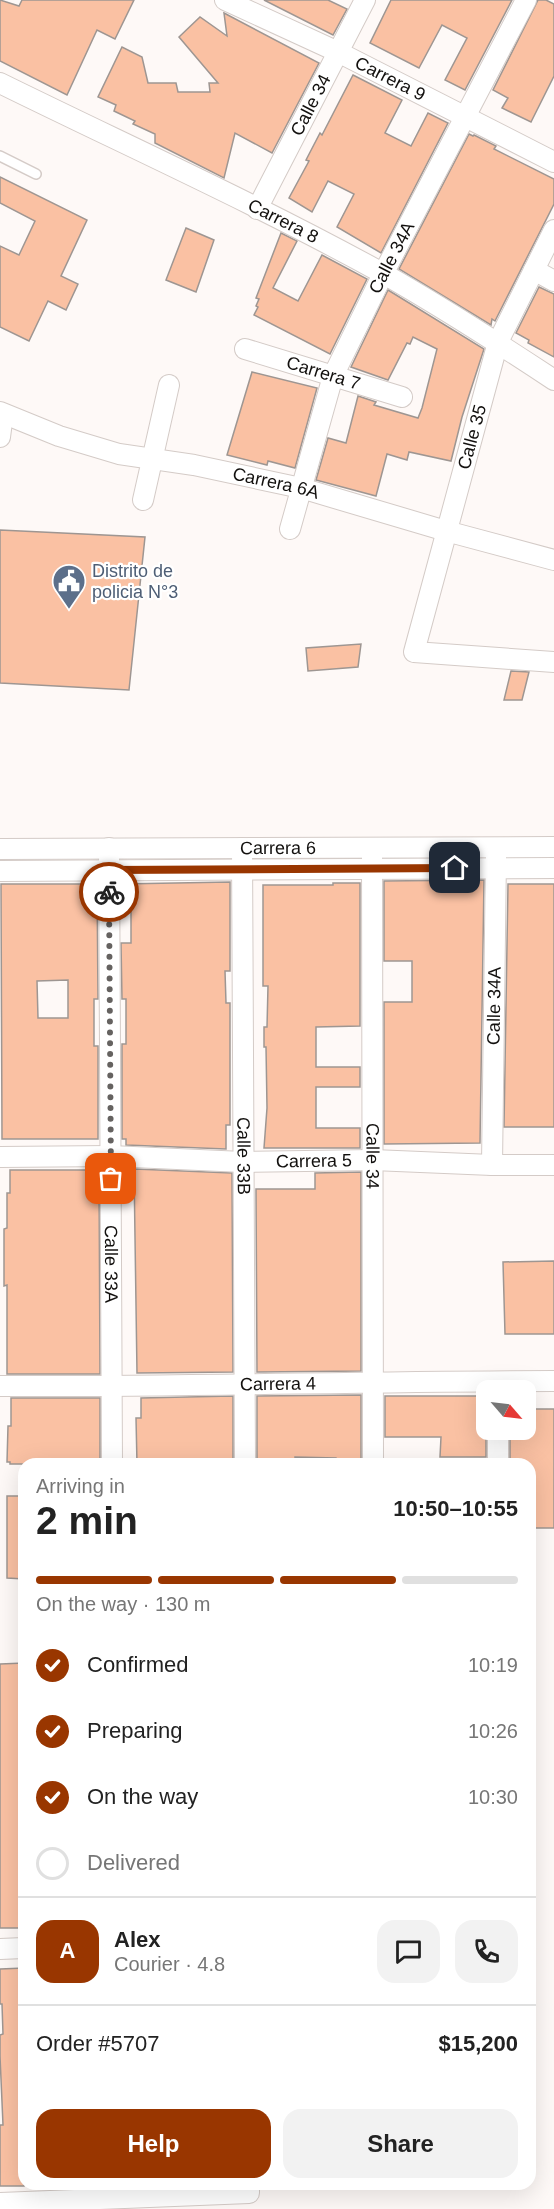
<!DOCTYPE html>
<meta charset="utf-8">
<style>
:root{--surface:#fff;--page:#f2f2f2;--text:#222;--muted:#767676;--line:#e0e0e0;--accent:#993600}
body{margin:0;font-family:Arial,sans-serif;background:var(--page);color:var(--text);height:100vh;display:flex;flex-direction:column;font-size:22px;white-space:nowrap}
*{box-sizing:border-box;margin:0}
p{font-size:20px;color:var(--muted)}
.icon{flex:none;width:33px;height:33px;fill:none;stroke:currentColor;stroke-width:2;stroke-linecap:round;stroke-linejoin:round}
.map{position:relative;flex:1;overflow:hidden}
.details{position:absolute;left:18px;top:1458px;width:518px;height:732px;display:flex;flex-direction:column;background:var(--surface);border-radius:18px;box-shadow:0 6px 24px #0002}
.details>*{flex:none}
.needle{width:39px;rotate:118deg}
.tools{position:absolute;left:476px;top:1380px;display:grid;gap:12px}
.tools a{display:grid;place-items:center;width:60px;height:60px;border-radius:12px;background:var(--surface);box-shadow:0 6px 24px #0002;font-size:30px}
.pin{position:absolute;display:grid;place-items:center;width:51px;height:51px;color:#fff;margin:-26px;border-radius:12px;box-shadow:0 3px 9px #0006}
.courier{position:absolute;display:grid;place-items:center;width:60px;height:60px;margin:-30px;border:4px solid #993600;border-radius:50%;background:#fff;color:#222;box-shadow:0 2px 8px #0007}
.headline em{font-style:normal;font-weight:700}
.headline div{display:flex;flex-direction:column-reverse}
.headline{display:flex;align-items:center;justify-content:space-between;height:102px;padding:0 18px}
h1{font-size:39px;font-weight:700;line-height:45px}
.bar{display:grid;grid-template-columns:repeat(4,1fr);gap:9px 6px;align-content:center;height:72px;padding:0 18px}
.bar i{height:8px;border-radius:4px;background:var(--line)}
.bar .selected{background:var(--accent)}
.bar p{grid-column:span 4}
.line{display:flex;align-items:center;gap:15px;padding:0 18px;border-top:2px solid var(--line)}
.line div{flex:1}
.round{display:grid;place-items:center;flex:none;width:63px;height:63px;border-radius:18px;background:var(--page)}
ol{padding:0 18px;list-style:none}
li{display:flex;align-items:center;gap:18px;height:66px}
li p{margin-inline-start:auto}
li .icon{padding:6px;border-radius:50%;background:var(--accent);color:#fff;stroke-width:4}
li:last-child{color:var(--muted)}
li i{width:33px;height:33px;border:3px solid var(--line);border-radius:50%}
.button{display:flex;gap:12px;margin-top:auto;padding:12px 18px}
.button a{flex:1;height:69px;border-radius:18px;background:var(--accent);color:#fff;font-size:24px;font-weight:700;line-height:69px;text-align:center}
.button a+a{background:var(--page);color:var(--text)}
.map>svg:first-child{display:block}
</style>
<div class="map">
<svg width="554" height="2209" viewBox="0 0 554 2209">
<rect width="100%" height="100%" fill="#fef9f7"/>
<g fill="#fac1a3" stroke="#9e9692" stroke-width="1.5" fill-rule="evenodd">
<polygon points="0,0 19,6 22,0 134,0 115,39 97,30 67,95 0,61"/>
<polygon points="264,0 328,0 347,9 333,35"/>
<polygon points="391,0 512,0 465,90 445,80 467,38 442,25 419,68 370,43"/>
<polygon points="538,0 546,0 554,4 554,76 531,122 502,108 508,98 493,90"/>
<polygon points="224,13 319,63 272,153 235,133 224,178 155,143 155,134 133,124 135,121 114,111 116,105 98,97 122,47 142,57 148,83 176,83 178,92 210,92 209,83 218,83 179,37 200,17 227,36"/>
<polygon points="353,75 402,100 385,133 411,146 428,113 448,123 381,253 337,227 354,194 328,181 312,212 289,198 309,161 306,160 320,133 322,135"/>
<polygon points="469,134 473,136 474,135 496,146 494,149 554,179 554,204 495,321 492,319 491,325 399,269"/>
<polygon points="0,177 87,220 61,276 78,284 66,310 48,301 29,341 0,327 0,246 19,255 35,221 0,203"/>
<polygon points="186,228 214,240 196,292 166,280"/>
<polygon points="281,233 297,241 273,288 298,301 322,255 367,279 330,354 254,315 258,307 256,306 259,299 256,298"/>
<polygon points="539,287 554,294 554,357 528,343 529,340 516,333"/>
<polygon points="388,290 484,349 462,417 451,461 409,452 407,460 387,454 376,496 316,480 328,438 346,443 358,396 376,402 374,405 418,418 422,408 437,349 413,337 410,344 407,343 388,380 351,367"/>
<polygon points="252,372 317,388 295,468 268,461 267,465 227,455"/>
<polygon points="0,530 145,537 129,690 0,683"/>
<polygon points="361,644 358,667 308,671 306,648"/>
<polygon points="511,671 529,672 522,700 504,700"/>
<polygon points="484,880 480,1143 384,1144 384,1002 412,1002 412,961 384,961 384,881"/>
<polygon points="230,882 230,971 225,971 226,1003 230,1003 230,1125 226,1125 226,1149 126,1145 126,1139 122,1139 122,1044 126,1044 126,999 122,999 121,943 131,943 131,911 121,912 121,884"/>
<polygon points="333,883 360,883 360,1026 316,1027 316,1067 360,1067 360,1087 316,1087 316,1128 360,1128 360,1148 264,1148 267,1108 266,1047 264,1047 264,1027 267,1027 268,986 263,986 263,885 333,885"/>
<path d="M1 884H97L98 999H94V1046H98V1139H2ZM68 980V1018H38L37 981Z"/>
<polygon points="508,884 554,884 554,1127 504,1127"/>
<polygon points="134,1169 232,1173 233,1372 137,1373"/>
<polygon points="10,1170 99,1170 100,1374 7,1374 7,1285 4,1286 4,1229 7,1228 7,1193 10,1193"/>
<polygon points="361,1172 361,1371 257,1372 256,1189 315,1189 315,1173"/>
<polygon points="554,1261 554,1334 505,1334 503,1262"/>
<polygon points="361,1395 361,1464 337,1464 336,1458 295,1457 295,1464 257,1464 257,1396"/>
<polygon points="233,1396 233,1464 137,1464 136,1418 141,1418 141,1398"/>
<polygon points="385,1396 486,1396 486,1457 440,1457 441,1437 385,1437"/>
<polygon points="11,1398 100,1398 100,1464 75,1464 75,1459 44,1459 44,1464 10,1464 10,1462 7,1462 8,1426 11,1426"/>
<polygon points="525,1409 554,1409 554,1528 530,1528 530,1464 510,1464 510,1430 525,1430"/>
<polygon points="7,1496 24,1496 24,1579 7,1578"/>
<polygon points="24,1663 24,1928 0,1928 0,1664"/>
<polygon points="24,1968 24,2186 0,2186 0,2125 3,2125 0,2056 0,2035 3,2034 2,2004 0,2004 0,1969"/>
</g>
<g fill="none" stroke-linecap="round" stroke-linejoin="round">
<g stroke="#d4cbc7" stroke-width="12">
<polyline id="service" points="0,156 36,174"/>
</g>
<g stroke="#d4cbc7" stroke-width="22">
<g id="minor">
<path id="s1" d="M225 0 338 52 554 162"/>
<path id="s2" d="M0 83C128 146 259 205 384 274 442 307 498 343 554 380"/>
<path id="s3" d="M257 209 365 0"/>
<polyline points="554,230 498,342 414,652 554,662"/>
<polyline points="534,270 554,281"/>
<path id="s4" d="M245 349 402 397"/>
<path id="s5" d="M0 412 59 436 119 454 194 465 301 488 446 531 554 560"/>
<polyline points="0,437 3,414"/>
<polyline points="143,500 169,385"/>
<path id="s6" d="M290 529 333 376 383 274 526 0"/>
<path id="s7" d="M109 848 112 1464"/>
<path id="s8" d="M242 848 245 1464"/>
<path id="s9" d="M372 848 373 1464"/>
<path id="s10" d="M0 849 554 847"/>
<polyline points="0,871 554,868"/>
<path id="s11" d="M0 1157 111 1156 243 1162 373 1160 492 1165H554"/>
<path id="s12" d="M492 1165 496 856"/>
<path id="s13" d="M0 1386C185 1387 369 1381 554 1381"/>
<polyline points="498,1430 498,1464"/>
<polyline points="0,1949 24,1948"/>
<polyline points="0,2203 249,2193 249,2184"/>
</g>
</g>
<use href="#service" stroke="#fff" stroke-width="9"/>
<use href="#minor" stroke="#fff" stroke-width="20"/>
</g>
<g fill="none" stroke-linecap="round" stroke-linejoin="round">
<polyline stroke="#656260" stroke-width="6" stroke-dasharray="0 10.8" points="109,892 111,1179"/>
<polyline stroke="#993600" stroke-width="8" points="109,892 109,870 455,868"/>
</g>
<defs>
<g id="civic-pin" transform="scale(1.725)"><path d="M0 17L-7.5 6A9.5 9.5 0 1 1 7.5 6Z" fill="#5c6f8a" stroke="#fff"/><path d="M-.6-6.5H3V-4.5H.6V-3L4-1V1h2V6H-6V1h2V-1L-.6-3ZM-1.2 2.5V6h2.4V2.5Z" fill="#fff"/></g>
</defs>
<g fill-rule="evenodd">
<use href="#civic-pin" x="69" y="581"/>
</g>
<g text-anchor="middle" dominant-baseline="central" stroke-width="4.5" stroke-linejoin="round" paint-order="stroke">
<g font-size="18" fill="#12100e" stroke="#fff">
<text stroke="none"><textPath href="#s1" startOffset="183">Carrera 9</textPath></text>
<text stroke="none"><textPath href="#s3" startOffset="117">Calle 34</textPath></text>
<text stroke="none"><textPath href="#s2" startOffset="315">Carrera 8</textPath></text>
<text stroke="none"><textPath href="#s6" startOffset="291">Calle 34A</textPath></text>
<text stroke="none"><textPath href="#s4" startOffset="82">Carrera 7</textPath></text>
<text transform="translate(472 437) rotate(-75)">Calle 35</text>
<text stroke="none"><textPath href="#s5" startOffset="286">Carrera 6A</textPath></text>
<text stroke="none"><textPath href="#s10" startOffset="278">Carrera 6</textPath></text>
<text stroke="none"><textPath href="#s12" startOffset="159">Calle 34A</textPath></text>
<text stroke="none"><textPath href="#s8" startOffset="308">Calle 33B</textPath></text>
<text stroke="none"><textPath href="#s9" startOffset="308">Calle 34</textPath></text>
<text stroke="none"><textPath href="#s11" startOffset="314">Carrera 5</textPath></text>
<text stroke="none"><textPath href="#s7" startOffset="416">Calle 33A</textPath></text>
<text stroke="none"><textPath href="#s13" startOffset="278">Carrera 4</textPath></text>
</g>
<g font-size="18" fill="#4e5e75" stroke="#fff" text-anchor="start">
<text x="92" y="571">Distrito de<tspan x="92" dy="21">policia N°3</tspan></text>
</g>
</g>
</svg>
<div class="tools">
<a><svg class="needle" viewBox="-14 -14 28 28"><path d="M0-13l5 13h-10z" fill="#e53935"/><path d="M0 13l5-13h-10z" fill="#767676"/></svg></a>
</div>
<div class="pin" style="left:111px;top:1179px;background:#ea580c"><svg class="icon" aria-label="bag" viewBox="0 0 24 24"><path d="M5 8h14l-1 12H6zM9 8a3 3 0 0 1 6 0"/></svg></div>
<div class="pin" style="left:455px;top:868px;background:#1f2937"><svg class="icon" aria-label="home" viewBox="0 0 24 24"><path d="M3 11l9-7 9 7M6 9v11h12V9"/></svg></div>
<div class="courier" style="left:109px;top:892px"><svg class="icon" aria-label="bike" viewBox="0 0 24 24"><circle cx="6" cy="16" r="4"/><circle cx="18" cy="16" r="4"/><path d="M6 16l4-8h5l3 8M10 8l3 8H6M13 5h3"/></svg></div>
<section class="details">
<div class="headline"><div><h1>2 min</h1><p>Arriving in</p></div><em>10:50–10:55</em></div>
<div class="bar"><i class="selected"></i><i class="selected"></i><i class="selected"></i><i></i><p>On the way · 130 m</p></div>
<ol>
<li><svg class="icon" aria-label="check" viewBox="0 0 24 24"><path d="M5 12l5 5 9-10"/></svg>Confirmed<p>10:19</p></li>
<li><svg class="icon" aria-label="check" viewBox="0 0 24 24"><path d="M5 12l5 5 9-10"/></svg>Preparing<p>10:26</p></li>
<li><svg class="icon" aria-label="check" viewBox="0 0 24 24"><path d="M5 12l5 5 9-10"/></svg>On the way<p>10:30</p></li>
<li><i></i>Delivered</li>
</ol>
<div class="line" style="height:108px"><b class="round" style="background:var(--accent);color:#fff">A</b><div><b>Alex</b><p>Courier · 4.8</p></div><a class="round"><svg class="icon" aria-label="chat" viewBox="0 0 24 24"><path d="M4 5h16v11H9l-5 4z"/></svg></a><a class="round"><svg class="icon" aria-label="phone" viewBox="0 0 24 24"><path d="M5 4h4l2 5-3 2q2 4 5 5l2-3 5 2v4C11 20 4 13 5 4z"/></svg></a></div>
<div class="line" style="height:78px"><div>Order #5707</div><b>$15,200</b></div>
<div class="button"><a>Help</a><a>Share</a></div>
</section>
</div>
